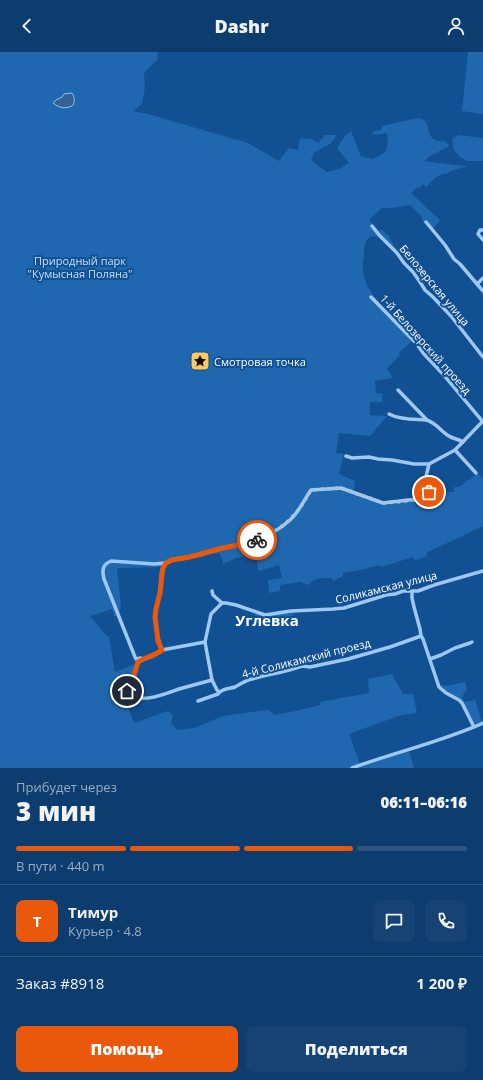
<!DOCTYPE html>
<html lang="ru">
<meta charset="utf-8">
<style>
:root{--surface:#0d3c6e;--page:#164373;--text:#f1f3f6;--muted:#9aadc2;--line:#2d5681;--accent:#ea580c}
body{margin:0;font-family:"Open Sans",sans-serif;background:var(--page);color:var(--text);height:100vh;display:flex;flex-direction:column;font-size:15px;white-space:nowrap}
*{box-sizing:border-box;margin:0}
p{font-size:13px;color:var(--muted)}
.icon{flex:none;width:22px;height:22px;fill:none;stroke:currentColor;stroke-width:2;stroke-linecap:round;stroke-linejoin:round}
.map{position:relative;height:716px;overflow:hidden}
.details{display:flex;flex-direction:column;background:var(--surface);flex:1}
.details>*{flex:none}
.pin{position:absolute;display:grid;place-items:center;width:34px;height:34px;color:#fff;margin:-17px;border:2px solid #fff;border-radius:50%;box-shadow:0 1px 4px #0007}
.courier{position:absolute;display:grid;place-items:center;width:40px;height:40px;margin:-20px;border:3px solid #ea580c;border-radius:50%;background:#fff;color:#222;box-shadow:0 1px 5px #0007}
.headline em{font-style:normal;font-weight:800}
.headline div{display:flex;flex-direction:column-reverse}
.headline{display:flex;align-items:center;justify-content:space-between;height:68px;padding:0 16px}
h1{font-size:26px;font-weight:800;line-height:30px}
.bar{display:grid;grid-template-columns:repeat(4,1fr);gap:6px 4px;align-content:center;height:48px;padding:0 16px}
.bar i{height:5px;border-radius:3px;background:var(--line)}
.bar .selected{background:var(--accent)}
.bar p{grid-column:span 4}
.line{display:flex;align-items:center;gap:10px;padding:0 16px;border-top:1px solid var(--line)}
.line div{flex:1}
.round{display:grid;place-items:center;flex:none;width:42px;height:42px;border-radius:8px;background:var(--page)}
.button{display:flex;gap:8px;margin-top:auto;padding:8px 16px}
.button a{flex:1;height:46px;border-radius:8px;background:var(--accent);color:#fff;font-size:16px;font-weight:800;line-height:46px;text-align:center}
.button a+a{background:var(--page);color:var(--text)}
header{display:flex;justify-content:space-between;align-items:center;height:52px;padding:0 16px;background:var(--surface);font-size:18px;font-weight:800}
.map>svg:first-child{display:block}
</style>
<header><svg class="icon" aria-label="back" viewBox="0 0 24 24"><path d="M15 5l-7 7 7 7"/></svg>Dashr<svg class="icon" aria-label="person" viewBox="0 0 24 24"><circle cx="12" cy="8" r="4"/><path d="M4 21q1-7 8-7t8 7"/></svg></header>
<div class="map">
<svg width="483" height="716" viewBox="0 0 483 716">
<rect width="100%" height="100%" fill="#115092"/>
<g fill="#1f68af">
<path d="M0 0H158L157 8 144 21 145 35 142 52 133 59 148 62 248 91 279 109 289 96 298 98 300 86 312 87 318 91 325 83H337L330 92 315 100 311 107 317 113 327 120 339 117 349 111 337 96 345 84 351 79 361 104 372 107 381 103 386 99 388 89 387 81 372 83 374 79 381 78 382 74 417 66C433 67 424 82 435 88 438 89 443 89 446 90L449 94 430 104 424 109 471 115C461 115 455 117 446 122L444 121 436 125 426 135 423 132 419 136H416L411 141 440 168 438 171 431 178 424 171 420 163 410 153 392 156H382L369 168 379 179 381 177 389 184 396 198 394 199 379 185 372 184C363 189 365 193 364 203 364 208 362 213 363 218 364 242 398 271 414 287L399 301 400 303 387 317 393 326 375 329 376 341 383 342 382 350H370V363L387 364 370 384 339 381 336 401 344 402 339 422 355 429 354 439 381 449 417 447C422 440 445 440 454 440V435H459L478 421 483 427V474L426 501 427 504 415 509 413 505 381 515 380 513 360 518 343 521V524L333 529 332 526C321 526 316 525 308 533L300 530 280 533V539L269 541 268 528 282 526 279 513 258 519 256 502 236 506 223 512V510L219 501 214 502 212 500 190 506 172 509 161 515 117 516 121 554 119 564H114L112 557 90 564 104 581 109 585 115 620 133 613H139L137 622 141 643 125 647 134 671 168 659 173 664 171 671 177 678 194 676 223 664 268 658 275 663 296 659 320 653V650L369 641 368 627 392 622 403 642H413L417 661 401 663 349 682 360 712 408 696 414 716H0Z"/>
<polygon points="468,0 483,0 483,62 462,59"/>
<polygon points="458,83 483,86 483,109 467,109 460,105 454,98 452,87"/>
<path d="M254 560 265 563 294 560V562C287 570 269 570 259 576Z"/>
<polygon points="465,630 467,637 462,645 464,650 475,648 482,670 474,672 463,651 446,641 440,633 447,634"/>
</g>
<path fill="#336292" stroke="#8ec4f6" d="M72 41C75 45 75 51 72 54 65 57 59 56 53 51L56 48 62 45 64 42Z"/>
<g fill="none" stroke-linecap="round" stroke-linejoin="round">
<g stroke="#9dc8f3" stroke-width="3.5">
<polyline points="426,170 445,193 454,207 460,212 483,239"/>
<polyline points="372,174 380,184 397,201 404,211 413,220 420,230 425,238 433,245 451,264 483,305"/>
<polyline points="483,178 480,178 478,182 483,188"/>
<polyline points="477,232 483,226"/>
<polyline points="371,245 415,290 424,302 442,321 483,370"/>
<polyline points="398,338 427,368"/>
<path d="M389 362C400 368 414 367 426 368 436 370 441 380 449 384 453 387 459 387 463 390"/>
<polyline points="455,398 476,421"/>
<polyline points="346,404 352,406 369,405 378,407 392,408 414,412 429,412 455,398 483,369"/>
<polyline points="424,436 436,445"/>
<polyline points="212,539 213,543 222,551"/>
<polyline points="412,540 412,546 414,555 420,577 421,584 423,587 439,635 446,641 459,648 462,651 474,675"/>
<path d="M205 590 162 598 153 604 141 608 137 613 131 633 127 639C137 654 165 642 179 637 190 634 201 631 212 628"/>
<path d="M162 598C157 587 154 568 156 556 157 550 159 545 160 539 162 530 159 516 167 510 175 505 190 505 200 503 208 500 215 497 223 496 233 493 244 493 253 490 266 485 280 477 290 468 299 460 304 448 311 438L341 436 383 451 417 447 422 442 429 412"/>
<polyline points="430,607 441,603 455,596 470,591 472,590"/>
<path d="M141 608V606L136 607 135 605 104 527C102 518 102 513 111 509L154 512 166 511"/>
<polyline points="219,640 217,638 212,628 205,590 211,562 222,551 226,551 236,553 265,563 291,559 333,557 344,556 386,543 395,542 403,539 418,539 434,533 483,519"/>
<path d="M198 649 218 642C222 636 229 637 235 635 241 632 246 628 252 627 269 622 286 620 302 614L310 615 348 607 390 595 421 584"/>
<path d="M352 716C395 700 441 690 483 671"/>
</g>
</g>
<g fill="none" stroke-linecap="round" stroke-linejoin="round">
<path stroke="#acc2d9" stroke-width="4" stroke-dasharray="0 7.2" d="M257 488C269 482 281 477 290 467 299 459 305 448 311 438L341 436 383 451 417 448 422 442 424 436 429 440"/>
<path stroke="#ea580c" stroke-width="5" d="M127 639 131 633 138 610C145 605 155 604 162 598L158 589 155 565 156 557 160 541 162 522 163 516 166 511 172 508 190 505 223 496 253 490 257 488"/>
</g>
<defs>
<g id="sight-square" transform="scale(1)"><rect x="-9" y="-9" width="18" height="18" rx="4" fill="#ffc85e" stroke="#115092"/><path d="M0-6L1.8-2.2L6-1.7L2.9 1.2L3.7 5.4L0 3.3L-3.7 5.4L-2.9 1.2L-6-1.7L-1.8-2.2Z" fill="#111"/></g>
</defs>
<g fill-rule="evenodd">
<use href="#sight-square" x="200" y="309"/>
</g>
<g text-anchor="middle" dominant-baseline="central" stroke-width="4" stroke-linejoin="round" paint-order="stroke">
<g font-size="11" fill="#c4e1fd" stroke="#115092">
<text x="80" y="208">Природный парк<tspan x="80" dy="13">"Кумысная Поляна"</tspan></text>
</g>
<g font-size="11" fill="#fff" stroke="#115092">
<text transform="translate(435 233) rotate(50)">Белозерская улица</text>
<text transform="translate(426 292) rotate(48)">1-й Белозерский проезд</text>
<text transform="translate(386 535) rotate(-14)">Соликамская улица</text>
<text transform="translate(306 606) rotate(-14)">4-й Соликамский проезд</text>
</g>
<g font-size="11" fill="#fff" stroke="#115092" text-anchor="start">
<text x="214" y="309">Смотровая точка</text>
</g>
<g font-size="15" font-weight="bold" fill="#fff" stroke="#115092">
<text x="267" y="568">Углевка</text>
</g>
</g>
</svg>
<div class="pin" style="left:429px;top:440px;background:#ea580c"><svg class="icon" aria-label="bag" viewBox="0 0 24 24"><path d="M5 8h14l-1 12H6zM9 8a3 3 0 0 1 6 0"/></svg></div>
<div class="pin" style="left:127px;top:639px;background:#1f2937"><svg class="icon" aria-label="home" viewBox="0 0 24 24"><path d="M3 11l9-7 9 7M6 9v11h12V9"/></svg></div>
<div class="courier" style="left:257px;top:488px"><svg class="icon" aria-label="bike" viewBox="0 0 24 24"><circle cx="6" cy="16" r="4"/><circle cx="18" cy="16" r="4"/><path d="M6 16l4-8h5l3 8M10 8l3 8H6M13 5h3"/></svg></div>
</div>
<section class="details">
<div class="headline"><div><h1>3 мин</h1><p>Прибудет через</p></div><em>06:11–06:16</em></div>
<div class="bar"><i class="selected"></i><i class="selected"></i><i class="selected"></i><i></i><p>В пути · 440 m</p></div>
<div class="line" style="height:72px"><b class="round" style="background:var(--accent);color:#fff">Т</b><div><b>Тимур</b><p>Курьер · 4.8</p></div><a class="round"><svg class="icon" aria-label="chat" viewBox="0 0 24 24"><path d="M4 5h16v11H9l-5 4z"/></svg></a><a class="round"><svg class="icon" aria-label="phone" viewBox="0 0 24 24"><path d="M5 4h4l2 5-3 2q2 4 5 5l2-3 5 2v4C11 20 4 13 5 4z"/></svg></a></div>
<div class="line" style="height:52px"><div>Заказ #8918</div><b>1 200 ₽</b></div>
<div class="button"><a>Помощь</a><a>Поделиться</a></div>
</section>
